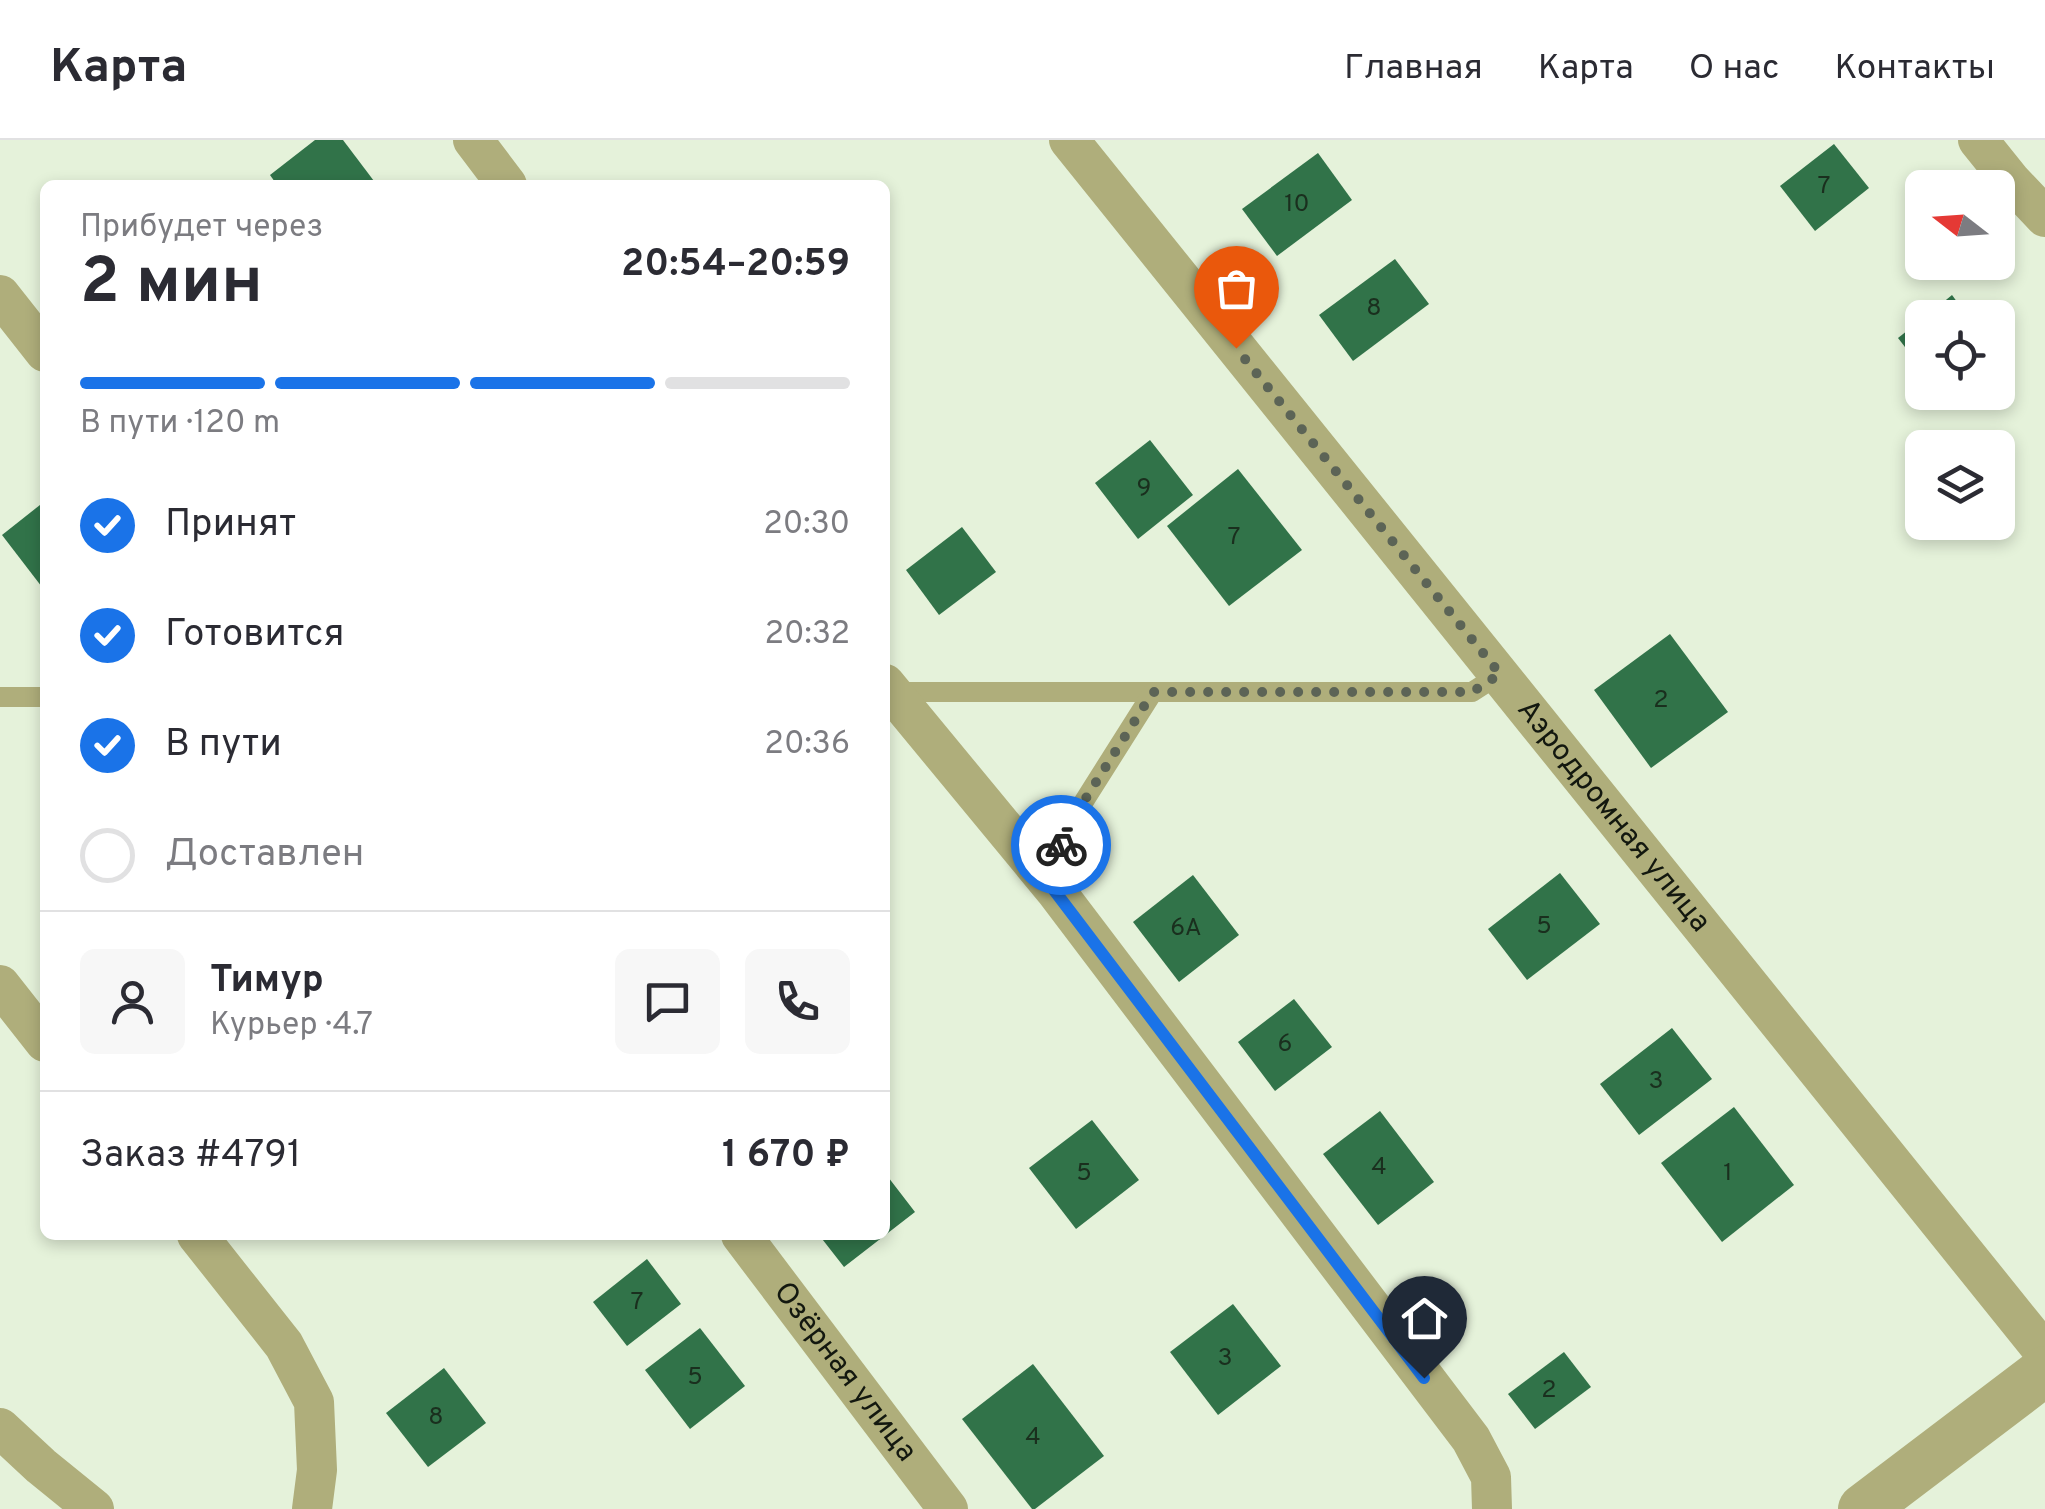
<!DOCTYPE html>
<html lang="ru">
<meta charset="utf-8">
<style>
:root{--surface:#fff;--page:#f7f7f7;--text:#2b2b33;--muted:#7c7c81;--line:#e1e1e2;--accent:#1a73e8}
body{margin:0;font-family:Overpass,sans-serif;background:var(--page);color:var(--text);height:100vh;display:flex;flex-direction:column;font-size:38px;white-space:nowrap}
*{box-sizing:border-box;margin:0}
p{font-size:32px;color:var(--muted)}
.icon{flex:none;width:55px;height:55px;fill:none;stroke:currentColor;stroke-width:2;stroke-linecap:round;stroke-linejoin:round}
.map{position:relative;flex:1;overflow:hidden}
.drawer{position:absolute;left:40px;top:40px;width:850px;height:1060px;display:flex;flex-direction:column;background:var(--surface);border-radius:15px;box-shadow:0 5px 15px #0003}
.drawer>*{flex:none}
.needle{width:65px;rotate:287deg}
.tools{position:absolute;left:1905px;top:30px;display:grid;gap:20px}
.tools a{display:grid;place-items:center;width:110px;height:110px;border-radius:15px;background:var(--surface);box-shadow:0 5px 15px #0003;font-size:50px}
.pin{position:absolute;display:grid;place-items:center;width:85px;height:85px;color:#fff;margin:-102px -42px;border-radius:50% 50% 50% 0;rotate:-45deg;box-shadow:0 0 10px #0007}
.pin .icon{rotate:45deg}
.courier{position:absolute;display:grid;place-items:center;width:100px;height:100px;margin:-50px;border:8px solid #1a73e8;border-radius:50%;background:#fff;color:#222;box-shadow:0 2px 12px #0007}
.summary em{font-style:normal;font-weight:700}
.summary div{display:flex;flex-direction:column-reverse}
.summary{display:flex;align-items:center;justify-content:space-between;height:170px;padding:0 40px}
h1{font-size:65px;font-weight:700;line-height:75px}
.bar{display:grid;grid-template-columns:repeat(4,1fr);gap:15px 10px;align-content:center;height:120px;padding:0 40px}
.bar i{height:12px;border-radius:8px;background:var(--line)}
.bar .on{background:var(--accent)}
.bar p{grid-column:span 4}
.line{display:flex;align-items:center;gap:25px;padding:0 40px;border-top:2px solid var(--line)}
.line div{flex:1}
.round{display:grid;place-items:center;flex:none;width:105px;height:105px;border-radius:15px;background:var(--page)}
ol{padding:0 40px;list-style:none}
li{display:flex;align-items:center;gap:30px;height:110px}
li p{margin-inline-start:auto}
li .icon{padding:10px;border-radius:50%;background:var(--accent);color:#fff;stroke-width:4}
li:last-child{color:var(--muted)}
li i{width:55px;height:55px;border:5px solid var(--line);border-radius:50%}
header{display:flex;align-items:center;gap:60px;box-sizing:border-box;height:140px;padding:0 50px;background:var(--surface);border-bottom:2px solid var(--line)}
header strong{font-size:48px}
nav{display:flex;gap:55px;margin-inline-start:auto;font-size:35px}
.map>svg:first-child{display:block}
</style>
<header>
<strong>Карта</strong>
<nav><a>Главная</a><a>Карта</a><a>О нас</a><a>Контакты</a></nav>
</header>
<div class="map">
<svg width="2045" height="1369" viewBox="0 0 2045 1369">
<rect width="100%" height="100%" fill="#e5f2da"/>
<g fill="#317349">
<polygon points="315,0 343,0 377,45 277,45 270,35"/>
<polygon points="1834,4 1869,48 1815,91 1780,46"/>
<polygon points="1318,13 1352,60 1277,116 1242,69"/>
<polygon points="1395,119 1429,164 1353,221 1319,175"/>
<polygon points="1952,155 1969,178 1924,178"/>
<polygon points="1922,179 1922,229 1898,198"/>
<polygon points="1150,300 1193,355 1138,399 1095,343"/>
<polygon points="1238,329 1302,410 1229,466 1167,386"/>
<polygon points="45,361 45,451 2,395"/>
<polygon points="962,387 996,432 939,475 906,430"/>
<polygon points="1670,494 1728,572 1651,628 1594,550"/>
<polygon points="1560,733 1600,784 1527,840 1488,789"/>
<polygon points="1193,735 1239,795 1179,842 1133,782"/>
<polygon points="1294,859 1332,907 1275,951 1238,902"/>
<polygon points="1672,888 1712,939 1639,995 1600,944"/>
<polygon points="1734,967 1794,1045 1722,1102 1661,1023"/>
<polygon points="1380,971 1434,1042 1378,1085 1323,1014"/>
<polygon points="1092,980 1139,1040 1076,1089 1029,1028"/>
<polygon points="885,1033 915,1072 844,1127 819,1095 885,1095"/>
<polygon points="647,1119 681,1164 627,1206 593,1162"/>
<polygon points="1233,1164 1281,1226 1218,1275 1170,1212"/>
<polygon points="700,1188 745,1246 690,1289 645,1230"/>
<polygon points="1564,1212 1591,1247 1535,1289 1508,1254"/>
<polygon points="1033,1224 1104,1316 1035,1369 1032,1369 962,1279"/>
<polygon points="444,1228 486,1283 428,1327 386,1273"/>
</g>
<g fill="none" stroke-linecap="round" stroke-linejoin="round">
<g stroke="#afae7b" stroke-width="20">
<polyline points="892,552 1472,552 1500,534"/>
<polyline points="0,557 45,557"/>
<polyline points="1055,749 1060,710 1069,685 1153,552"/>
</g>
<g stroke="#afae7b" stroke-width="40">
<polyline points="473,0 507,45"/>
<path id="s1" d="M1069 0 2045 1213"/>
<polyline points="1978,0 2011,41 2045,77"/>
<polyline points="0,155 45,212"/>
<polyline points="885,544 1055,750 1471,1299 1491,1337 1492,1369"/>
<polyline points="0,845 45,902"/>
<polyline points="197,1095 284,1205 314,1262 317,1330 312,1369"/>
<path id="s2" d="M741 1095 948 1369"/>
<polyline points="0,1288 41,1326 94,1369"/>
</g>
<polyline stroke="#afae7b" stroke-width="50" points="1863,1369 2045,1231"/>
</g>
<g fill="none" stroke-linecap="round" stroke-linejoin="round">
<polyline stroke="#5c6456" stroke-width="10" stroke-dasharray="0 18" points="1061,705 1069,685 1153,552 1472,552 1500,534 1236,208"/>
<polyline stroke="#1a73e8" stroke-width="12" points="1061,705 1054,750 1424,1238"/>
</g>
<g text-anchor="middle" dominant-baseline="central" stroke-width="9" stroke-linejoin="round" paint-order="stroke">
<g font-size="25" fill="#1a2f1e">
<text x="1824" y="47">7</text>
<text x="1297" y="65">10</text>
<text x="1374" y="169">8</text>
<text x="1144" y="349">9</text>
<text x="1234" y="398">7</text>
<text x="1661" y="561">2</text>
<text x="1544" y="787">5</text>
<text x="1186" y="789">6А</text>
<text x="1285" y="905">6</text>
<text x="1656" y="942">3</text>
<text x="1379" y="1028">4</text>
<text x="1084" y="1034">5</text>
<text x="1728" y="1034">1</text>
<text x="637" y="1163">7</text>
<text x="1225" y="1219">3</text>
<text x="695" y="1238">5</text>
<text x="1549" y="1251">2</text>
<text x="436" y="1278">8</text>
<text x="1033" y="1298">4</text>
</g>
<g font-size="30" fill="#13180f" stroke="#f4ffeb">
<text stroke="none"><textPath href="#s1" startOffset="868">Аэродромная улица</textPath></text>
<text stroke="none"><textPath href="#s2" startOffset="172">Озёрная улица</textPath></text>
</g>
</g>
</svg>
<div class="tools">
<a><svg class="needle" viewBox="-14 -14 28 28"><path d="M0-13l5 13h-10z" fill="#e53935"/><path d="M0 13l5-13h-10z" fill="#7c7c81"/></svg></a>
<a><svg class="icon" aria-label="locate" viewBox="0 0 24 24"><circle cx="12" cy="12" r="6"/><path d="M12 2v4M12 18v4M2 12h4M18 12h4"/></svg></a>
<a><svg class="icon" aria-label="layers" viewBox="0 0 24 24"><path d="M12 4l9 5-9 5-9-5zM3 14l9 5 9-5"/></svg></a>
</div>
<div class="pin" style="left:1236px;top:208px;background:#ea580c"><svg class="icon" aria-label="bag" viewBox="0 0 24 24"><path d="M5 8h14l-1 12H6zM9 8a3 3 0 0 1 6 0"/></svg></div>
<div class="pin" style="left:1424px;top:1238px;background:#1f2937"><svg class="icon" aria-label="home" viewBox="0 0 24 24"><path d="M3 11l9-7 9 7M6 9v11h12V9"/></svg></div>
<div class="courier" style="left:1061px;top:705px"><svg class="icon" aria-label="bike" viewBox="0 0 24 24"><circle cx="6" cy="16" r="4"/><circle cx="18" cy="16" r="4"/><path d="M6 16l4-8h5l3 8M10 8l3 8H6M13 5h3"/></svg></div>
<section class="drawer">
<div class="summary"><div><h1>2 мин</h1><p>Прибудет через</p></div><em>20:54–20:59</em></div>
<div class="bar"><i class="on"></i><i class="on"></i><i class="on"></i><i></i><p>В пути · 120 m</p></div>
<ol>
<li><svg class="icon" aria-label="check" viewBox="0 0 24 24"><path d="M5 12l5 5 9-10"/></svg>Принят<p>20:30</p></li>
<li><svg class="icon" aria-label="check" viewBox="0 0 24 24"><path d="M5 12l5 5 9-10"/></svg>Готовится<p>20:32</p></li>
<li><svg class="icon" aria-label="check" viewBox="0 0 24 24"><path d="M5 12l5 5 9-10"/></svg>В пути<p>20:36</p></li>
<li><i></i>Доставлен</li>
</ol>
<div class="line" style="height:180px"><a class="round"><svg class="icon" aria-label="person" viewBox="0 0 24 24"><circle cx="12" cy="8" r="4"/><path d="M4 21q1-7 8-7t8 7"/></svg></a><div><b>Тимур</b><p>Курьер · 4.7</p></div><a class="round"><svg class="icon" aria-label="chat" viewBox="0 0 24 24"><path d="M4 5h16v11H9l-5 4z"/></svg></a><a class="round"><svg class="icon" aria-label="phone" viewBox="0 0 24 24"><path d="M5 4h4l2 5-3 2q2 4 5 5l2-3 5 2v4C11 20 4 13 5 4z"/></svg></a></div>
<div class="line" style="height:130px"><div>Заказ #4791</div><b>1 670 ₽</b></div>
</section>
</div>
